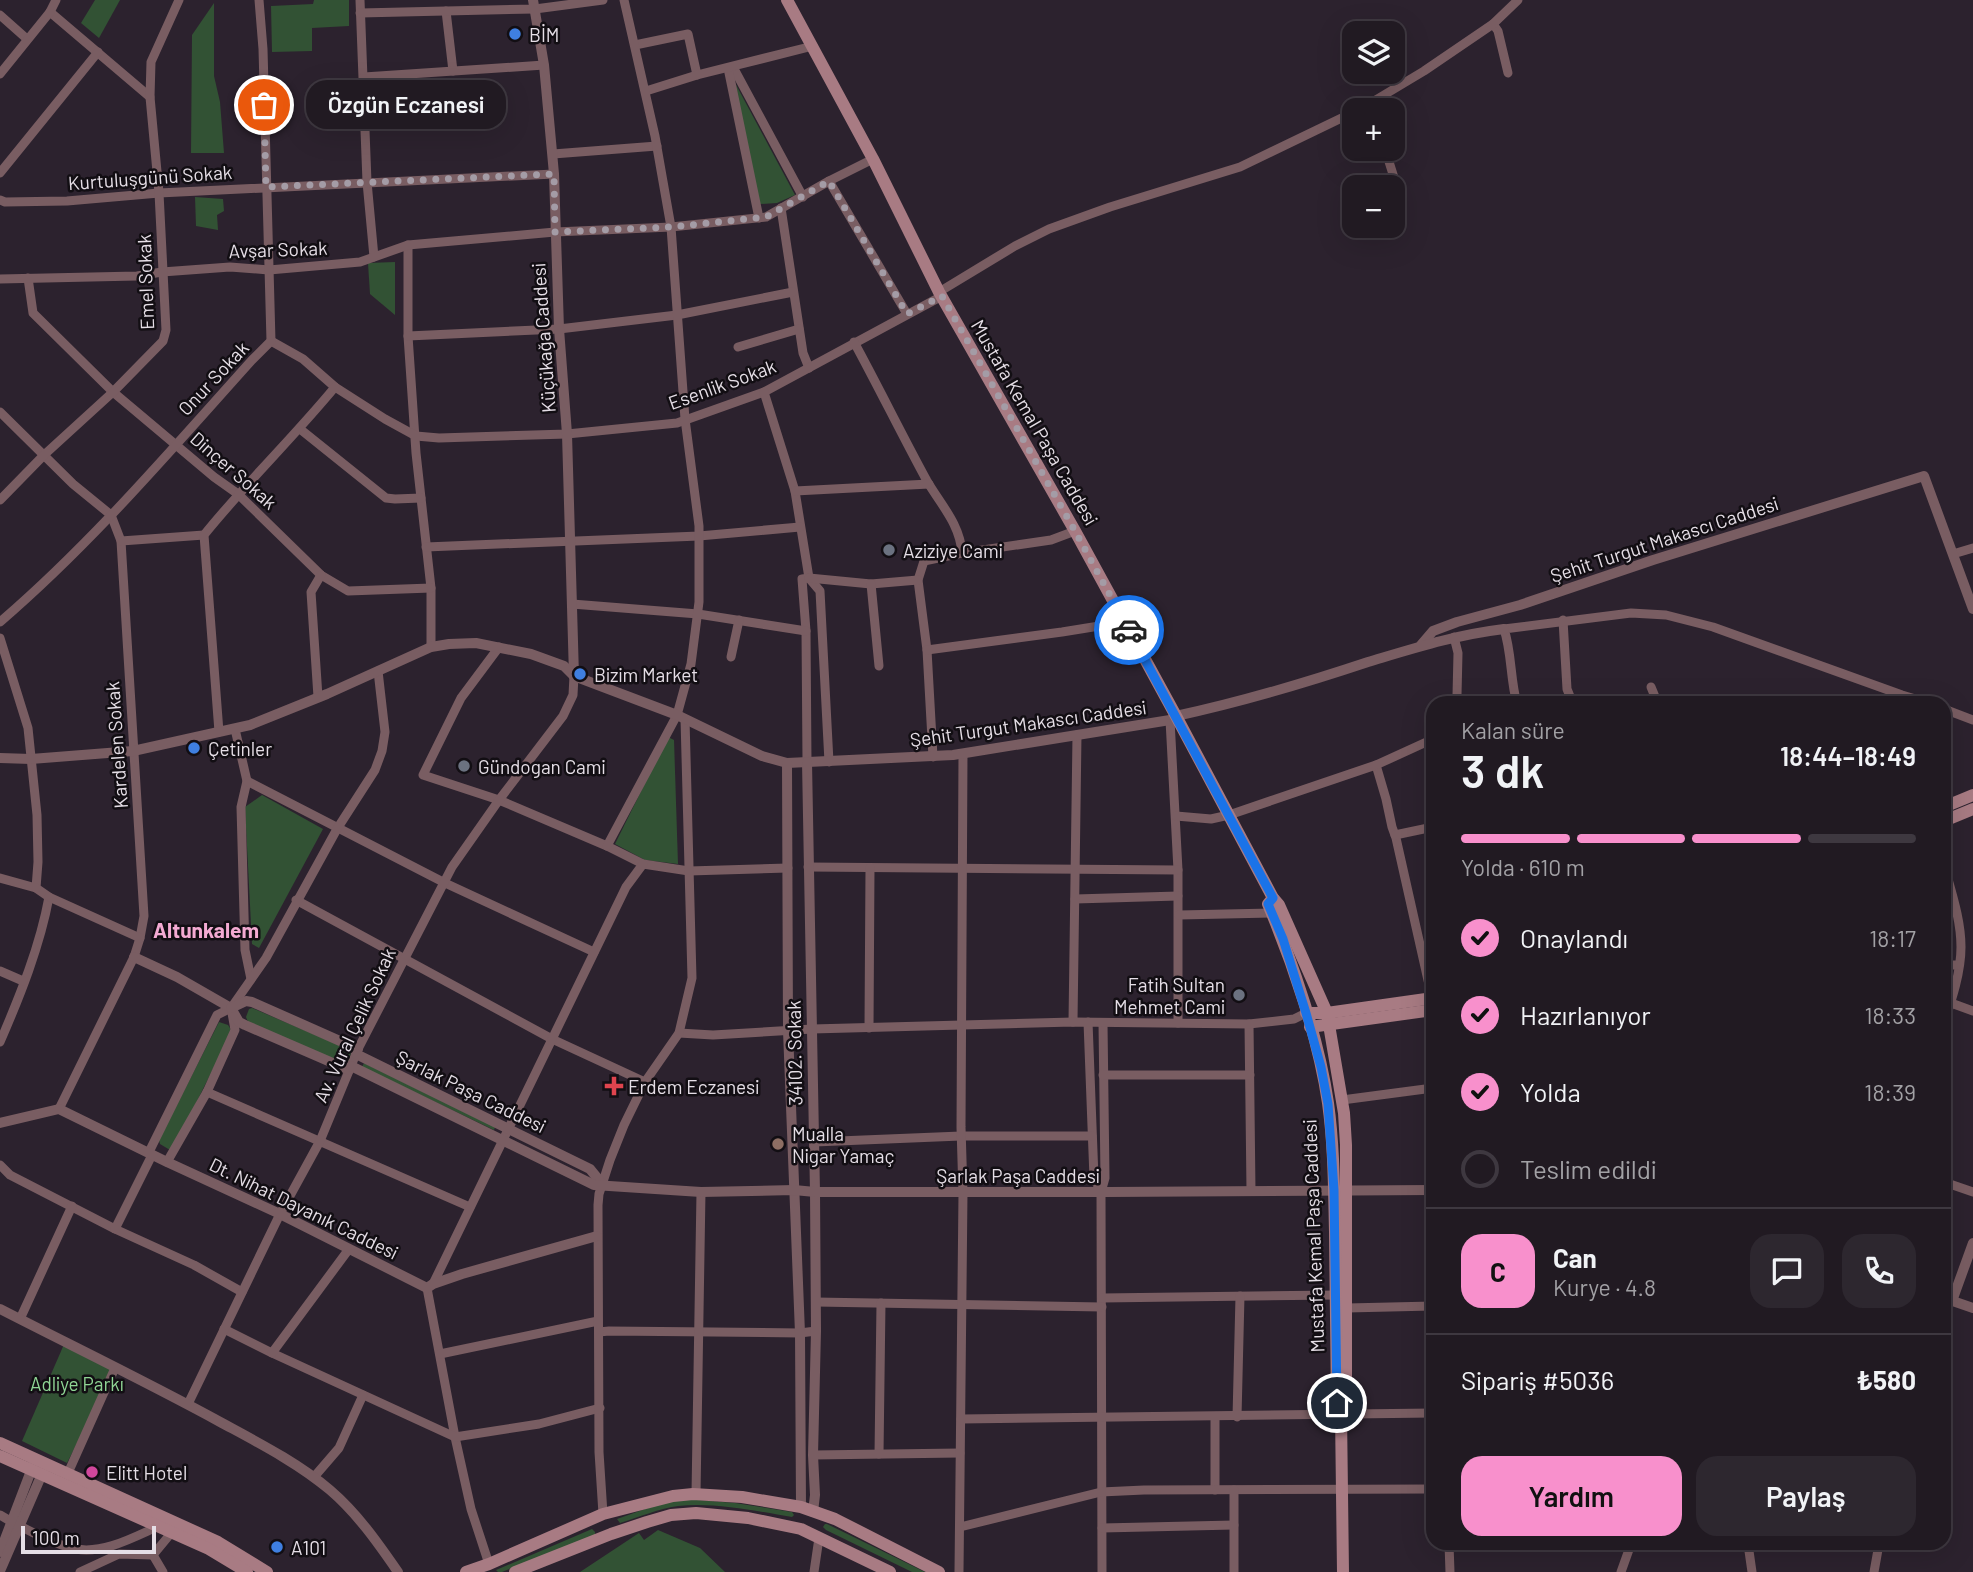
<!DOCTYPE html>
<html lang="tr">
<meta charset="utf-8">
<style>
:root{--surface:#211a22;--page:#2d272f;--text:#f1f3f6;--muted:#a2a1a5;--line:#3e3840;--accent:#f890cc}
body{margin:0;font-family:Barlow,sans-serif;background:var(--page);color:var(--text);height:100vh;display:flex;flex-direction:column;font-size:26px;white-space:nowrap}
*{box-sizing:border-box;margin:0}
p{font-size:23px;color:var(--muted)}
.icon{flex:none;width:38px;height:38px;fill:none;stroke:currentColor;stroke-width:2;stroke-linecap:round;stroke-linejoin:round}
.map{position:relative;flex:1;overflow:hidden}
.side{position:absolute;left:1426px;top:696px;width:525px;height:854px;display:flex;flex-direction:column;background:var(--surface);border-radius:21px;box-shadow:0 7px 28px #0002,0 0 0 2px var(--line)}
.side>*{flex:none}
.buttons{position:absolute;left:1342px;top:21px;display:grid;gap:14px}
.buttons a{display:grid;place-items:center;width:63px;height:63px;border-radius:14px;background:var(--surface);box-shadow:0 7px 28px #0002,0 0 0 2px var(--line);font-size:35px}
.scale{position:absolute;left:21px;bottom:18px;width:135px;box-sizing:border-box;padding-left:7px;border:4px solid #e5dee6;border-top:0;font-size:19px;line-height:24px;white-space:nowrap;color:#e5dee6;-webkit-text-stroke:5px #120e13;paint-order:stroke}
.pin{position:absolute;display:grid;place-items:center;width:60px;height:60px;color:#fff;margin:-30px;border:4px solid #fff;border-radius:50%;box-shadow:0 2px 7px #0007}
.courier{position:absolute;display:grid;place-items:center;width:70px;height:70px;margin:-35px;border:5px solid #1a73e8;border-radius:50%;background:#fff;color:#222;box-shadow:0 2px 9px #0007}
.bubble{position:absolute;height:49px;border-radius:21px;background:var(--surface);box-shadow:0 7px 28px #0002,0 0 0 2px var(--line);font-size:23px;font-weight:600;line-height:49px;text-align:center}
.overview em{font-style:normal;font-weight:600}
.overview div{display:flex;flex-direction:column-reverse}
.overview{display:flex;align-items:center;justify-content:space-between;height:119px;padding:0 35px}
h1{font-size:46px;font-weight:600;line-height:52px}
.bar{display:grid;grid-template-columns:repeat(4,1fr);gap:10px 7px;align-content:center;height:84px;padding:0 35px}
.bar i{height:9px;border-radius:5px;background:var(--line)}
.bar .current{background:var(--accent)}
.bar p{grid-column:span 4}
.line{display:flex;align-items:center;gap:18px;padding:0 35px;border-top:2px solid var(--line)}
.line div{flex:1}
.round{display:grid;place-items:center;flex:none;width:74px;height:74px;border-radius:21px;background:var(--page)}
ol{padding:0 35px;list-style:none}
li{display:flex;align-items:center;gap:21px;height:77px}
li p{margin-inline-start:auto}
li .icon{padding:7px;border-radius:50%;background:var(--accent);color:#111;stroke-width:4}
li:last-child{color:var(--muted)}
li i{width:38px;height:38px;border:4px solid var(--line);border-radius:50%}
.action{display:flex;gap:14px;margin-top:auto;padding:14px 35px}
.action a{flex:1;height:80px;border-radius:21px;background:var(--accent);color:#111;font-size:28px;font-weight:600;line-height:80px;text-align:center}
.action a+a{background:var(--page);color:var(--text)}
.map>svg:first-child{display:block}
</style>
<div class="map">
<svg width="1973" height="1572" viewBox="0 0 1973 1572">
<rect width="100%" height="100%" fill="#2c222e"/>
<g fill="#325234">
<polygon points="95,0 120,0 99,38 81,23"/>
<polygon points="314,0 349,0 349,26 312,28 312,51 272,52 271,6 313,4"/>
<polygon points="214,3 214,76 220,102 224,153 191,153 192,35"/>
<polygon points="734,81 795,195 777,203 760,204"/>
<polygon points="195,197 223,199 224,211 217,215 218,230 196,226"/>
<polygon points="395,262 395,315 370,294 368,263"/>
<polygon points="668,737 674,740 678,864 645,860 615,844"/>
<polygon points="262,795 323,829 259,948 252,944 245,807"/>
<polygon points="252,1008 346,1048 351,1052 349,1061 343,1064 248,1022 246,1017 249,1009"/>
<polygon points="219,1022 228,1025 232,1031 174,1147 170,1150 160,1144 159,1140"/>
<polygon points="364,1063 495,1127 494,1130 362,1067"/>
<polygon points="65,1342 115,1368 67,1463 22,1441"/>
<path d="M686 1499 735 1503 792 1512 794 1515 792 1517C757 1511 713 1502 678 1506 658 1509 639 1517 620 1523L617 1519 659 1504Z"/>
<polygon points="825,1524 827,1524 925,1572 912,1572 826,1530 823,1527"/>
<polygon points="592,1529 595,1532 595,1535 502,1572 498,1572 496,1570"/>
<polygon points="658,1530 700,1548 725,1572 580,1572 639,1533 644,1540"/>
</g>
<g fill="none" stroke-linecap="round" stroke-linejoin="round">
<g stroke="#795d62" stroke-width="9">
<polyline points="360,0 367,182 374,257"/>
<polyline points="446,11 453,71"/>
<polyline points="50,12 150,97"/>
<polyline points="360,13 535,9 603,0"/>
<polyline points="0,15 27,39"/>
<polyline points="1493,24 1498,31 1508,73"/>
<polyline points="635,45 688,34 697,75"/>
<polyline points="733,67 803,197"/>
<polyline points="728,68 759,218"/>
<polyline points="0,74 50,12 56,0"/>
<polyline points="364,77 544,65"/>
<polyline points="646,91 697,75 813,46"/>
<polyline points="1359,110 1424,71 1493,24 1518,0"/>
<polyline points="1385,149 1397,187"/>
<polyline points="553,154 657,146"/>
<polyline points="0,173 98,52"/>
<polyline points="829,181 907,314"/>
<polyline points="0,200 5,202 67,201 159,193 554,174"/>
<polyline points="781,208 803,353 809,368"/>
<polyline points="408,245 408,336 416,453 431,588 431,647"/>
<polyline points="28,278 33,313 113,392 214,477 238,494 321,575 348,591 431,588"/>
<polyline points="0,279 137,276 162,272 230,267 269,270 360,262 408,245 555,232 671,227 766,217 829,181 873,159"/>
<polyline points="939,292 1015,246 1049,229 1110,207 1240,167 1354,112"/>
<polyline points="408,336 559,329 677,315 793,292"/>
<polyline points="271,341 303,359 335,387 385,419 416,436 439,438 567,434 677,423 764,392 942,296"/>
<path d="M854 342C879 388 902 435 927 481 941 505 960 524 962 553L924 561 918 580 927 650 933 757"/>
<polyline points="738,347 799,329"/>
<polyline points="764,392 795,491 809,578 802,579 806,631 807,762"/>
<polyline points="0,412 73,484 111,515 121,541 144,916 140,938 134,957 59,1109"/>
<polyline points="300,429 386,498 395,499 421,498"/>
<polyline points="795,491 929,484"/>
<polyline points="0,500 44,455 113,392 163,341 166,330 159,193 150,97 151,62 179,0"/>
<polyline points="121,541 204,535"/>
<polyline points="426,547 699,536 800,527"/>
<polyline points="962,553 1051,540 1075,531"/>
<polyline points="1953,554 1973,548"/>
<polyline points="809,578 820,591 829,762"/>
<polyline points="809,578 871,584 918,580"/>
<polyline points="871,584 879,666"/>
<polyline points="572,604 698,614 806,631"/>
<polyline points="1563,620 1567,689 1573,704"/>
<path d="M0 622C92 543 171 450 252 360L271 341 263 49 259 0"/>
<polyline points="1454,637 1458,653 1457,695 1459,704"/>
<path d="M0 638 28 728 37 815 38 862 36 888 49 897C40 946 20 996 0 1042"/>
<polyline points="499,647 461,698 423,775 499,800 607,846 643,864 689,871 788,868"/>
<polyline points="927,650 1062,632 1124,622"/>
<polyline points="731,657 739,620"/>
<polyline points="1651,687 1658,704"/>
<polyline points="318,697 311,592 321,575"/>
<path d="M1517 704C1510 679 1512 653 1504 629L1631 613 1666 615 1713 627 1902 695 1932 704"/>
<polyline points="1944,709 1973,720"/>
<polyline points="1170,720 1178,870 1178,1023"/>
<polyline points="235,729 247,781 241,807 245,950 251,979"/>
<path d="M219 732 204 535C245 484 293 438 335 387"/>
<polyline points="1376,765 1386,799 1392,827 1396,838 1432,998"/>
<polyline points="247,781 445,883 594,952"/>
<polyline points="1176,816 1211,819 1229,815 1376,765 1433,739"/>
<polyline points="1395,835 1433,827"/>
<polyline points="607,846 677,715 691,664 699,602 699,526 685,419 671,227 655,136 624,0"/>
<path d="M1944 865C1951 891 1961 919 1961 947 1961 972 1952 999 1944 1023"/>
<polyline points="808,867 1178,870"/>
<polyline points="0,878 36,888"/>
<polyline points="49,897 140,938"/>
<polyline points="1075,899 1178,896"/>
<polyline points="296,900 552,1039 645,1082"/>
<polyline points="1179,915 1272,913"/>
<polyline points="1944,965 1959,965"/>
<polyline points="0,971 23,981"/>
<polyline points="1951,1003 1973,1011"/>
<polyline points="1073,1022 1077,735"/>
<polyline points="1088,1022 1094,1178 1101,1192 1105,1178 1103,1023"/>
<polyline points="1249,1024 1251,1191"/>
<polyline points="869,1028 870,868"/>
<polyline points="679,1033 713,1035 812,1029 1073,1022 1249,1024 1294,1019 1306,1013"/>
<polyline points="1103,1075 1250,1075"/>
<polyline points="207,1092 470,1207"/>
<polyline points="1342,1100 1433,1088"/>
<polyline points="814,1142 961,1136 1092,1136"/>
<polyline points="149,1152 217,1015 231,1008 266,958 337,829 375,770 382,751 385,732 378,671"/>
<polyline points="167,1162 207,1092 235,1030 232,1013"/>
<polyline points="0,1165 10,1175 115,1229 194,1265 242,1292"/>
<polyline points="1944,1182 1973,1192"/>
<polyline points="1101,1192 1102,1572"/>
<polyline points="115,1229 152,1155"/>
<polyline points="433,1284 626,887 643,864"/>
<polyline points="427,1288 455,1437 471,1509 489,1564"/>
<polyline points="1102,1298 1336,1295"/>
<polyline points="816,1302 1102,1307"/>
<polyline points="1347,1308 1433,1306"/>
<polyline points="20,1319 72,1206"/>
<polyline points="224,1329 272,1353 455,1437 539,1424 600,1408"/>
<polyline points="599,1332 609,1331 800,1333 816,1331"/>
<polyline points="272,1353 349,1249"/>
<polyline points="440,1354 598,1321"/>
<polyline points="188,1404 280,1214 320,1141 358,1049 452,867 499,800 563,716 573,695 574,676"/>
<polyline points="1215,1417 1215,1490"/>
<polyline points="1237,1417 1240,1296"/>
<polyline points="961,1419 1433,1413"/>
<polyline points="1944,1447 1946,1448"/>
<polyline points="879,1454 881,1303"/>
<polyline points="813,1455 960,1453"/>
<polyline points="68,1473 115,1368"/>
<polyline points="314,1477 339,1448 363,1395"/>
<polyline points="696,1494 701,1192"/>
<polyline points="603,1514 599,1452 598,1205 599,1194 610,1160 624,1125 645,1082 679,1033 692,978 685,719"/>
<polyline points="0,1515 12,1522"/>
<path d="M20 1526C33 1533 62 1547 76 1549 104 1554 134 1537 159 1526"/>
<polyline points="960,1527 1101,1492 1144,1490 1433,1489"/>
<polyline points="1102,1528 1234,1525"/>
<polyline points="1449,1544 1450,1572"/>
<polyline points="1748,1544 1752,1572"/>
<polyline points="153,1555 163,1572"/>
<polyline points="80,1572 119,1554 153,1555 172,1532"/>
<polyline points="814,1572 819,1538"/>
<polyline points="959,1572 963,1193 961,1127 963,754"/>
<polyline points="1234,1572 1234,1490"/>
<polyline points="1621,1572 1631,1544"/>
<polyline points="1874,1572 1879,1544"/>
</g>
<g stroke="#795d62" stroke-width="10">
<polyline points="533,0 544,65 554,174 559,329 567,434 574,676"/>
<polyline points="1421,645 1433,631 1457,622 1520,605 1653,560 1924,476 1973,609"/>
<path d="M0 758 31 759 133 751 250 725 327 694 431 647 449 644 476 643 531 654 564 666 574 676 677 715 762 756 787 763 953 755 1170 720 1176 716C1241 702 1305 683 1368 662 1415 648 1455 635 1504 629"/>
<polyline points="807,762 815,1192 816,1331 813,1455 815,1495 813,1512"/>
<polyline points="787,763 788,1031 800,1333 801,1507"/>
<polyline points="134,957 177,977 231,1008 239,1022 245,1025 349,1070"/>
<polyline points="231,1008 246,1001 252,1002 358,1049"/>
<polyline points="356,1054 590,1169 603,1185"/>
<polyline points="351,1066 594,1185 701,1192 794,1190 815,1192 1108,1192 1433,1190"/>
<polyline points="0,1123 59,1109 167,1162 280,1214 427,1288 433,1284 462,1274 597,1236"/>
<polyline points="1944,1298 1973,1308"/>
<polyline points="1952,1301 1973,1243"/>
<path d="M0 1309C74 1347 149 1383 222 1423 259 1443 298 1463 330 1490 357 1513 378 1543 398 1572"/>
<polyline points="0,1552 34,1463"/>
<polyline points="0,1571 45,1467"/>
</g>
<g stroke="#a87b83" stroke-width="12">
<polyline points="787,0 873,159 939,292 1075,531 1176,716 1273,898 1279,905 1327,1013 1344,1113 1346,1145 1346,1402 1341,1414"/>
<polyline points="1944,807 1973,795"/>
<polyline points="1944,821 1973,809"/>
<path d="M1273 898 1268 904C1293 963 1319 1040 1328 1103 1334 1146 1334 1189 1335 1232 1336 1289 1336 1346 1337 1403L1341 1414 1343 1572"/>
<polyline points="1306,1013 1327,1013 1433,998"/>
<polyline points="1310,1027 1433,1010"/>
<polyline points="0,1443 218,1542 267,1572"/>
<polyline points="0,1456 209,1549 247,1572"/>
<polyline points="466,1572 489,1564 603,1514 673,1496 693,1494 742,1497 801,1507 835,1519 939,1572"/>
<polyline points="515,1572 611,1534 647,1522 671,1515 696,1513 748,1518 801,1529 890,1572"/>
</g>
</g>
<g fill="none" stroke-linecap="round" stroke-linejoin="round">
<polyline stroke="#a49ca6" stroke-width="7" stroke-dasharray="0 12.6" points="264,105 266,187 554,174 555,232 671,227 766,217 829,181 907,314 942,296 1075,531 1129,630"/>
<polyline stroke="#1a73e8" stroke-width="9" points="1129,630 1273,898 1268,904 1283,939 1306,1013 1321,1067 1328,1104 1334,1190 1337,1403"/>
</g>
<g fill="#3f7fe0" stroke="#120e13" stroke-width="2.5">
<circle cx="515" cy="34" r="7"/>
<circle cx="580" cy="674" r="7"/>
<circle cx="194" cy="748" r="7"/>
<circle cx="277" cy="1547" r="7"/>
</g>
<g fill="#6b7280" stroke="#120e13" stroke-width="2.5">
<circle cx="889" cy="550" r="7"/>
<circle cx="464" cy="766" r="7"/>
<circle cx="1239" cy="995" r="7"/>
</g>
<path fill="#e0444e" stroke="#120e13" stroke-width="2.5" d="M610.5 1075.5h7v7h7v7h-7v7h-7v-7h-7v-7h7z"/>
<circle fill="#8d6e63" stroke="#120e13" stroke-width="2.5" cx="778" cy="1144" r="7"/>
<circle fill="#d1479c" stroke="#120e13" stroke-width="2.5" cx="92" cy="1472" r="7"/>
<g text-anchor="middle" dominant-baseline="central" stroke-width="5" stroke-linejoin="round" paint-order="stroke">
<g font-size="19" fill="#e5dee6" stroke="#120e13" text-anchor="start">
<text x="529" y="34">BİM</text>
<text x="903" y="550">Aziziye Cami</text>
<text x="594" y="674">Bizim Market</text>
<text x="208" y="748">Çetinler</text>
<text x="478" y="766">Gündogan Cami</text>
<text x="1225" y="984" text-anchor="end">Fatih Sultan<tspan x="1225" dy="22">Mehmet Cami</tspan></text>
<text x="628" y="1086">Erdem Eczanesi</text>
<text x="792" y="1133">Mualla<tspan x="792" dy="22">Nigar Yamaç</tspan></text>
<text x="106" y="1472">Elitt Hotel</text>
<text x="291" y="1547">A101</text>
</g>
<g font-size="19" fill="#e5dee6" stroke="#120e13">
<text transform="translate(150 177) rotate(-4)">Kurtuluşgünü Sokak</text>
<text transform="translate(278 249) rotate(-2)">Avşar Sokak</text>
<text transform="translate(145 282) rotate(-92)">Emel Sokak</text>
<text transform="translate(543 338) rotate(-94)">Küçükağa Caddesi</text>
<text transform="translate(213 378) rotate(-47)">Onur Sokak</text>
<text transform="translate(722 384) rotate(-20)">Esenlik Sokak</text>
<text transform="translate(1035 422) rotate(60)">Mustafa Kemal Paşa Caddesi</text>
<text transform="translate(234 470) rotate(41)">Dinçer Sokak</text>
<text transform="translate(1664 539) rotate(-18)">Şehit Turgut Makascı Caddesi</text>
<text transform="translate(1028 723) rotate(-8)">Şehit Turgut Makascı Caddesi</text>
<text transform="translate(116 745) rotate(-94)">Kardelen Sokak</text>
<text transform="translate(354 1025) rotate(-65)">Av. Vural Çelik Sokak</text>
<text transform="translate(794 1053) rotate(-91)">34102. Sokak</text>
<text transform="translate(471 1091) rotate(26)">Şarlak Paşa Caddesi</text>
<text x="1018" y="1175">Şarlak Paşa Caddesi</text>
<text transform="translate(304 1208) rotate(26)">Dt. Nihat Dayanık Caddesi</text>
<text transform="translate(1313 1236) rotate(-92)">Mustafa Kemal Paşa Caddesi</text>
</g>
<g font-size="19" fill="#90d695" stroke="#120e13">
<text x="77" y="1383">Adliye Parkı</text>
</g>
<g font-size="21" font-weight="bold" fill="#f3aad2" stroke="#120e13">
<text x="206" y="929">Altunkalem</text>
</g>
</g>
</svg>
<div class="buttons">
<a><svg class="icon" aria-label="layers" viewBox="0 0 24 24"><path d="M12 4l9 5-9 5-9-5zM3 14l9 5 9-5"/></svg></a>
<a>+</a>
<a>−</a>
</div>
<div class="scale">100 m</div>
<div class="pin" style="left:264px;top:105px;background:#ea580c"><svg class="icon" aria-label="bag" viewBox="0 0 24 24"><path d="M5 8h14l-1 12H6zM9 8a3 3 0 0 1 6 0"/></svg></div>
<div class="pin" style="left:1337px;top:1403px;background:#1f2937"><svg class="icon" aria-label="home" viewBox="0 0 24 24"><path d="M3 11l9-7 9 7M6 9v11h12V9"/></svg></div>
<div class="courier" style="left:1129px;top:630px"><svg class="icon" aria-label="car" viewBox="0 0 24 24"><path d="M5 17H2v-5l4-1 3-4h7l3 4 3 1v5h-3M9 17h6M6 11h13"/><circle cx="7" cy="17" r="2"/><circle cx="17" cy="17" r="2"/></svg></div>
<div class="bubble" style="left:306px;top:80px;width:200px">Özgün Eczanesi</div>
<section class="side">
<div class="overview"><div><h1>3 dk</h1><p>Kalan süre</p></div><em>18:44–18:49</em></div>
<div class="bar"><i class="current"></i><i class="current"></i><i class="current"></i><i></i><p>Yolda · 610 m</p></div>
<ol>
<li><svg class="icon" aria-label="check" viewBox="0 0 24 24"><path d="M5 12l5 5 9-10"/></svg>Onaylandı<p>18:17</p></li>
<li><svg class="icon" aria-label="check" viewBox="0 0 24 24"><path d="M5 12l5 5 9-10"/></svg>Hazırlanıyor<p>18:33</p></li>
<li><svg class="icon" aria-label="check" viewBox="0 0 24 24"><path d="M5 12l5 5 9-10"/></svg>Yolda<p>18:39</p></li>
<li><i></i>Teslim edildi</li>
</ol>
<div class="line" style="height:126px"><b class="round" style="background:var(--accent);color:#111">C</b><div><b>Can</b><p>Kurye · 4.8</p></div><a class="round"><svg class="icon" aria-label="chat" viewBox="0 0 24 24"><path d="M4 5h16v11H9l-5 4z"/></svg></a><a class="round"><svg class="icon" aria-label="phone" viewBox="0 0 24 24"><path d="M5 4h4l2 5-3 2q2 4 5 5l2-3 5 2v4C11 20 4 13 5 4z"/></svg></a></div>
<div class="line" style="height:91px"><div>Sipariş #5036</div><b>₺580</b></div>
<div class="action"><a>Yardım</a><a>Paylaş</a></div>
</section>
</div>
